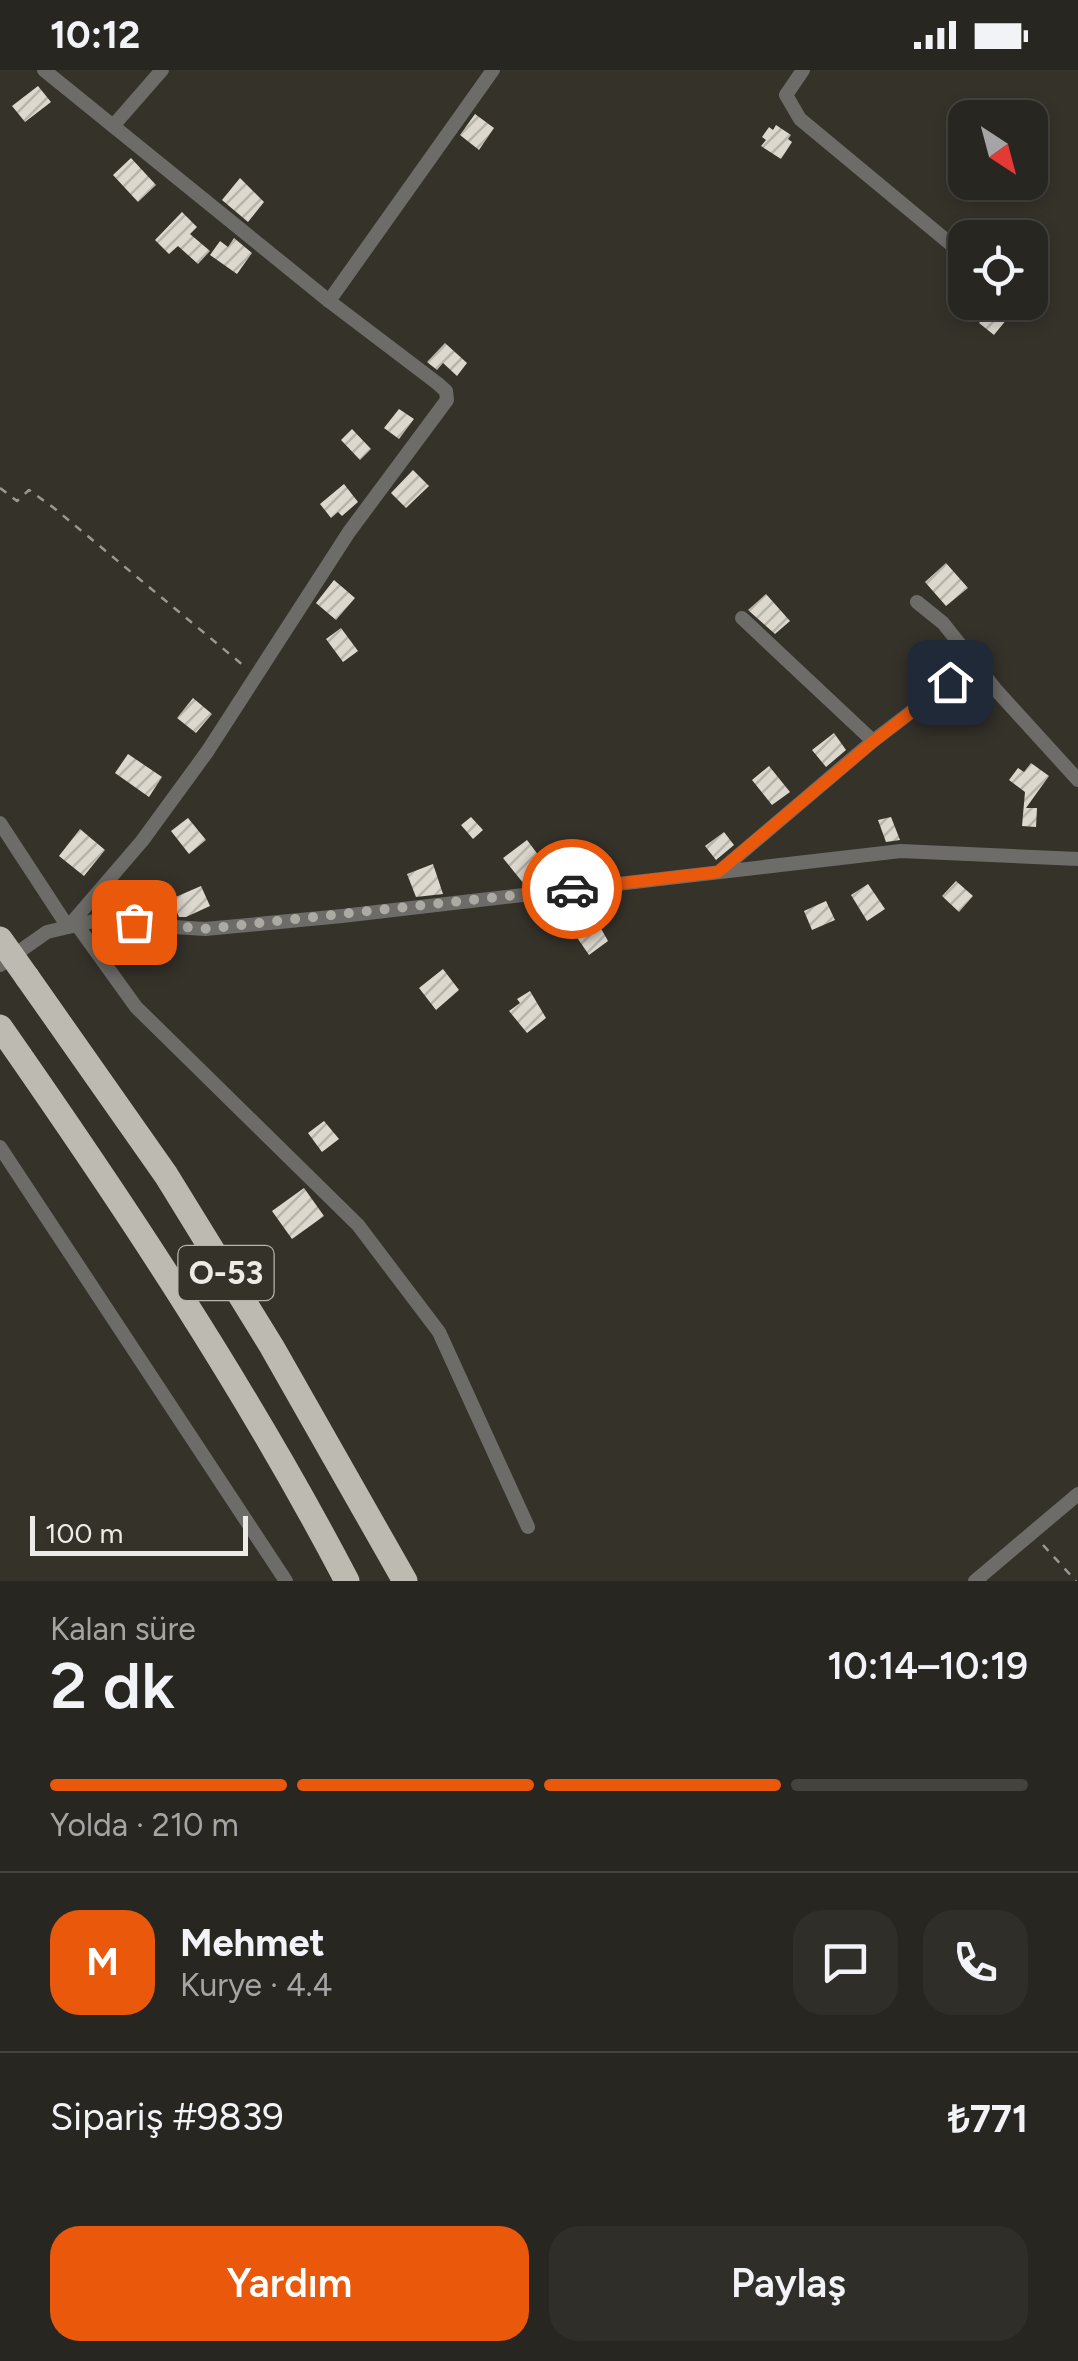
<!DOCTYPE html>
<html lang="tr">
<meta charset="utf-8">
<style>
:root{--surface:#282620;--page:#302e29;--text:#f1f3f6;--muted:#a5a5a5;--line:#44433e;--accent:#ea580c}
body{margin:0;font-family:Figtree,sans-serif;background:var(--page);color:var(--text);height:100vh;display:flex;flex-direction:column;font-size:38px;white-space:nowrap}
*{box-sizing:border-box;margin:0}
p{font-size:32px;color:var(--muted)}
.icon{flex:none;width:55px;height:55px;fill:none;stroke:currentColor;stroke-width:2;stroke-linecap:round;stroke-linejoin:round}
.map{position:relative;height:1511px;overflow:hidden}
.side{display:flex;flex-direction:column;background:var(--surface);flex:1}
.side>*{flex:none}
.needle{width:65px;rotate:144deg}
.controls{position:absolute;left:948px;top:30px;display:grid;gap:20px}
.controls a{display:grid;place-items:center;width:100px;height:100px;border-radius:20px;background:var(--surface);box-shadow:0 5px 15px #0003,0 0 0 2px var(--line);font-size:50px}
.scale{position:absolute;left:30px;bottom:25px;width:218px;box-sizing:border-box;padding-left:10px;border:5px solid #edebe6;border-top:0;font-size:28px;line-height:35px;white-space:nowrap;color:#edebe6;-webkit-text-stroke:8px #35322a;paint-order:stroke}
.pin{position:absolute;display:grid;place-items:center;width:85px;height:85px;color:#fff;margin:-42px;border-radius:20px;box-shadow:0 5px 15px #0006}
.courier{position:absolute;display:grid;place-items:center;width:100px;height:100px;margin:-50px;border:8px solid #ea580c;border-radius:50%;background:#fff;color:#222;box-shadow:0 2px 12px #0007}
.summary em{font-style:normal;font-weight:600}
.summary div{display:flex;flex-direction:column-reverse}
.summary{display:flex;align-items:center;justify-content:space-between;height:170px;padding:0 50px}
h1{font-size:65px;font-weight:600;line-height:75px}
.bar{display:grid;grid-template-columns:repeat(4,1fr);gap:15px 10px;align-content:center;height:120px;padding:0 50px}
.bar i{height:12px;border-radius:8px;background:var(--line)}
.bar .selected{background:var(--accent)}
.bar p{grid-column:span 4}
.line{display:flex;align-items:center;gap:25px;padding:0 50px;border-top:2px solid var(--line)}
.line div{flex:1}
.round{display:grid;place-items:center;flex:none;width:105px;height:105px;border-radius:30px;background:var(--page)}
.primary-button{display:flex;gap:20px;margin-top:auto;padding:20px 50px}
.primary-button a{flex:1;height:115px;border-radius:30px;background:var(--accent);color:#fff;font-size:40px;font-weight:600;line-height:115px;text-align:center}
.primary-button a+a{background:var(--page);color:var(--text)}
.status{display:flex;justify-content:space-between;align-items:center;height:70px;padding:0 50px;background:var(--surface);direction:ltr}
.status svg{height:28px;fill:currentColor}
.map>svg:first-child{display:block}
</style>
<div class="status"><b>10:12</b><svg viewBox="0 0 49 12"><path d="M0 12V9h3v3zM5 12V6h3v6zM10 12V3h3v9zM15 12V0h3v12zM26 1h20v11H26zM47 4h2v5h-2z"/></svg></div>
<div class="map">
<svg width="1078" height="1511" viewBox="0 0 1078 1511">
<defs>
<pattern id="building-hatch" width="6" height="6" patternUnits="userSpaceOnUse" patternTransform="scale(2.5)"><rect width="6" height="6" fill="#dcd8ce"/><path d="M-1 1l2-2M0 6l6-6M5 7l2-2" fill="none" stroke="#b7b4ac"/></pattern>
</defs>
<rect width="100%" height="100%" fill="#35322a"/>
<g fill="url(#building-hatch)">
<polygon points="38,16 51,32 25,52 12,36"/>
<polygon points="475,44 494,58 479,80 460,65"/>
<polygon points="776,55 791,65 788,69 792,72 781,89 761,76 766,70 762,67 769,57 773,60"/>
<polygon points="131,88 156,115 138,132 113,105"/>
<polygon points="240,108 264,132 248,152 222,130"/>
<polygon points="182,142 197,157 190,164 210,181 198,194 178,176 169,184 155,170"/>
<polygon points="234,168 252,183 237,204 210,185 220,171 228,177"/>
<polygon points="992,237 1007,249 994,265 979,253"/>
<polygon points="445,273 467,293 457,306 443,293 437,300 427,292"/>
<polygon points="399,339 414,349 399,369 384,358"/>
<polygon points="352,359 371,379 360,390 341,370"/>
<polygon points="413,400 429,416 406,438 391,423"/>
<polygon points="344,414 358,432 342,446 338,442 331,448 320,434"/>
<polygon points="946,493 968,518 946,536 925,512"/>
<polygon points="334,510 355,528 336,550 316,533"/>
<polygon points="766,524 790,551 775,564 748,540"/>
<polygon points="341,558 358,581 343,592 326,569"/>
<polygon points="931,587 944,603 923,619 910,603"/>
<polygon points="193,628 212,644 196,663 177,648"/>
<polygon points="834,663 846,680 826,697 812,680"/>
<polygon points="128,684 162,707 149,727 115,703"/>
<polygon points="1031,693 1049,706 1026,738 1037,738 1036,757 1022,756 1025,722 1009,710 1018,698 1024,702"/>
<polygon points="769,696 790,722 772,735 752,710"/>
<polygon points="471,747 483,760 473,769 461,755"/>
<polygon points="891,747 900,770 886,772 878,750"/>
<polygon points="188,748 206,770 189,784 171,761"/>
<polygon points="80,759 105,780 84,806 59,786"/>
<polygon points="724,762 734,775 716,790 705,776"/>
<polygon points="527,770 551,802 538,813 524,814 503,788"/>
<polygon points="433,794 443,824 416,827 407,804"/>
<polygon points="956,811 973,826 959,842 942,826"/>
<polygon points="868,814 885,839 867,851 851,825"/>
<polygon points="201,816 210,836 186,847 179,847 171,829"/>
<polygon points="826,831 835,850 812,860 804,841"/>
<polygon points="595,848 608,871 589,885 576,866"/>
<polygon points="443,899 459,920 436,940 419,918"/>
<polygon points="530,921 546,948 527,963 509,941 520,933 517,929"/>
<polygon points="324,1051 339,1069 322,1082 308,1063"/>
<polygon points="304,1118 324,1146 292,1169 272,1141"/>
</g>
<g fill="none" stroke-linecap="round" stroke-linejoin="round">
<g stroke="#9a9891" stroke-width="2.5" stroke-dasharray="8 8" stroke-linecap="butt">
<polyline points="0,418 17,431 29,420 54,438 244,596"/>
<polyline points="1043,1475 1076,1511"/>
</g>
<g stroke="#6d6c68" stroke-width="14">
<polyline points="803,0 786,25 800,49 965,186"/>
<polyline points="113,56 162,0"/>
<polyline points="329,231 493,0"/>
<polyline points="917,532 943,553 997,621 1078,710"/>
<polyline points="742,548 873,671"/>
<polyline points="0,753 68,857 142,771 207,682 349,462 447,330 446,321 437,313 329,231 44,0"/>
<polyline points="720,801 873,671 975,593"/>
<polyline points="77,855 136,937 358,1155 439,1262 528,1457"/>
<polyline points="0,895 47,862 111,847 158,856 205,859 342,846 901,781 1078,789"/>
<polyline points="0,1077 286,1511"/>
<polyline points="975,1511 1078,1424"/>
</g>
<g stroke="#bdbab1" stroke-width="25">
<polyline points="27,907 166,1105 272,1277 405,1511"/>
<path d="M0 957C125 1136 246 1318 347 1511"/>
</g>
<polyline stroke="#bdbab1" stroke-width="25" points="0,869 27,907"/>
</g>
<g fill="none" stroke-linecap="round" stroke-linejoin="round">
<polyline stroke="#adaaa4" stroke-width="10" stroke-dasharray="0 18" points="134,852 204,859 572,819"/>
<polyline stroke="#ea580c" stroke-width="12" points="572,819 718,802 874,671 950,612"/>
</g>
<g text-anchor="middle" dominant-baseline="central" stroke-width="10" stroke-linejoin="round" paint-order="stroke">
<rect fill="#35322a" stroke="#b6b4ae" stroke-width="2.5" x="178.5" y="1176" width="95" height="54" rx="8"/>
<g font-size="32" font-weight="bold" fill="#edebe6">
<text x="226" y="1203">O-53</text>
</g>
</g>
</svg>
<div class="controls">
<a><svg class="needle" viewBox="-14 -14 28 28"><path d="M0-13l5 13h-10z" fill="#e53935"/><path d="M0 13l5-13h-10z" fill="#a5a5a5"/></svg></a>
<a><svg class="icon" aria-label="locate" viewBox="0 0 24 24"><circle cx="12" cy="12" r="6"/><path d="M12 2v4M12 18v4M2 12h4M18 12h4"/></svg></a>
</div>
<div class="scale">100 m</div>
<div class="pin" style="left:134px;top:852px;background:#ea580c"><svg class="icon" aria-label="bag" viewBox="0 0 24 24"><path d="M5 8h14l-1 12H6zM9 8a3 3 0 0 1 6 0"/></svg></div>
<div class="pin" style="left:950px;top:612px;background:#1f2937"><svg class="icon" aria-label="home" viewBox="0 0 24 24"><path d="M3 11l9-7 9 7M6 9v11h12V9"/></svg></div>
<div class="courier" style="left:572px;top:819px"><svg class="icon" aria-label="car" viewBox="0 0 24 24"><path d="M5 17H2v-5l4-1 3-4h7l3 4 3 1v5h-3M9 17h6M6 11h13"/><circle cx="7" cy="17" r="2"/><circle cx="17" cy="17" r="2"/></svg></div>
</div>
<section class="side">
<div class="summary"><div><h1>2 dk</h1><p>Kalan süre</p></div><em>10:14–10:19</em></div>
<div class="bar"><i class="selected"></i><i class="selected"></i><i class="selected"></i><i></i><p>Yolda · 210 m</p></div>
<div class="line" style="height:180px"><b class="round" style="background:var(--accent);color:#fff">M</b><div><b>Mehmet</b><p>Kurye · 4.4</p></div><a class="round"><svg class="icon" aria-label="chat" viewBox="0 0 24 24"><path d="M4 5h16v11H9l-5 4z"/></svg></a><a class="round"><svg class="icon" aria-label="phone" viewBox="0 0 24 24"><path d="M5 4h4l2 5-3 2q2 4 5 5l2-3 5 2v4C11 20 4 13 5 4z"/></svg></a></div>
<div class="line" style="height:130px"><div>Sipariş #9839</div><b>₺771</b></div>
<div class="primary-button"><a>Yardım</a><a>Paylaş</a></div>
</section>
